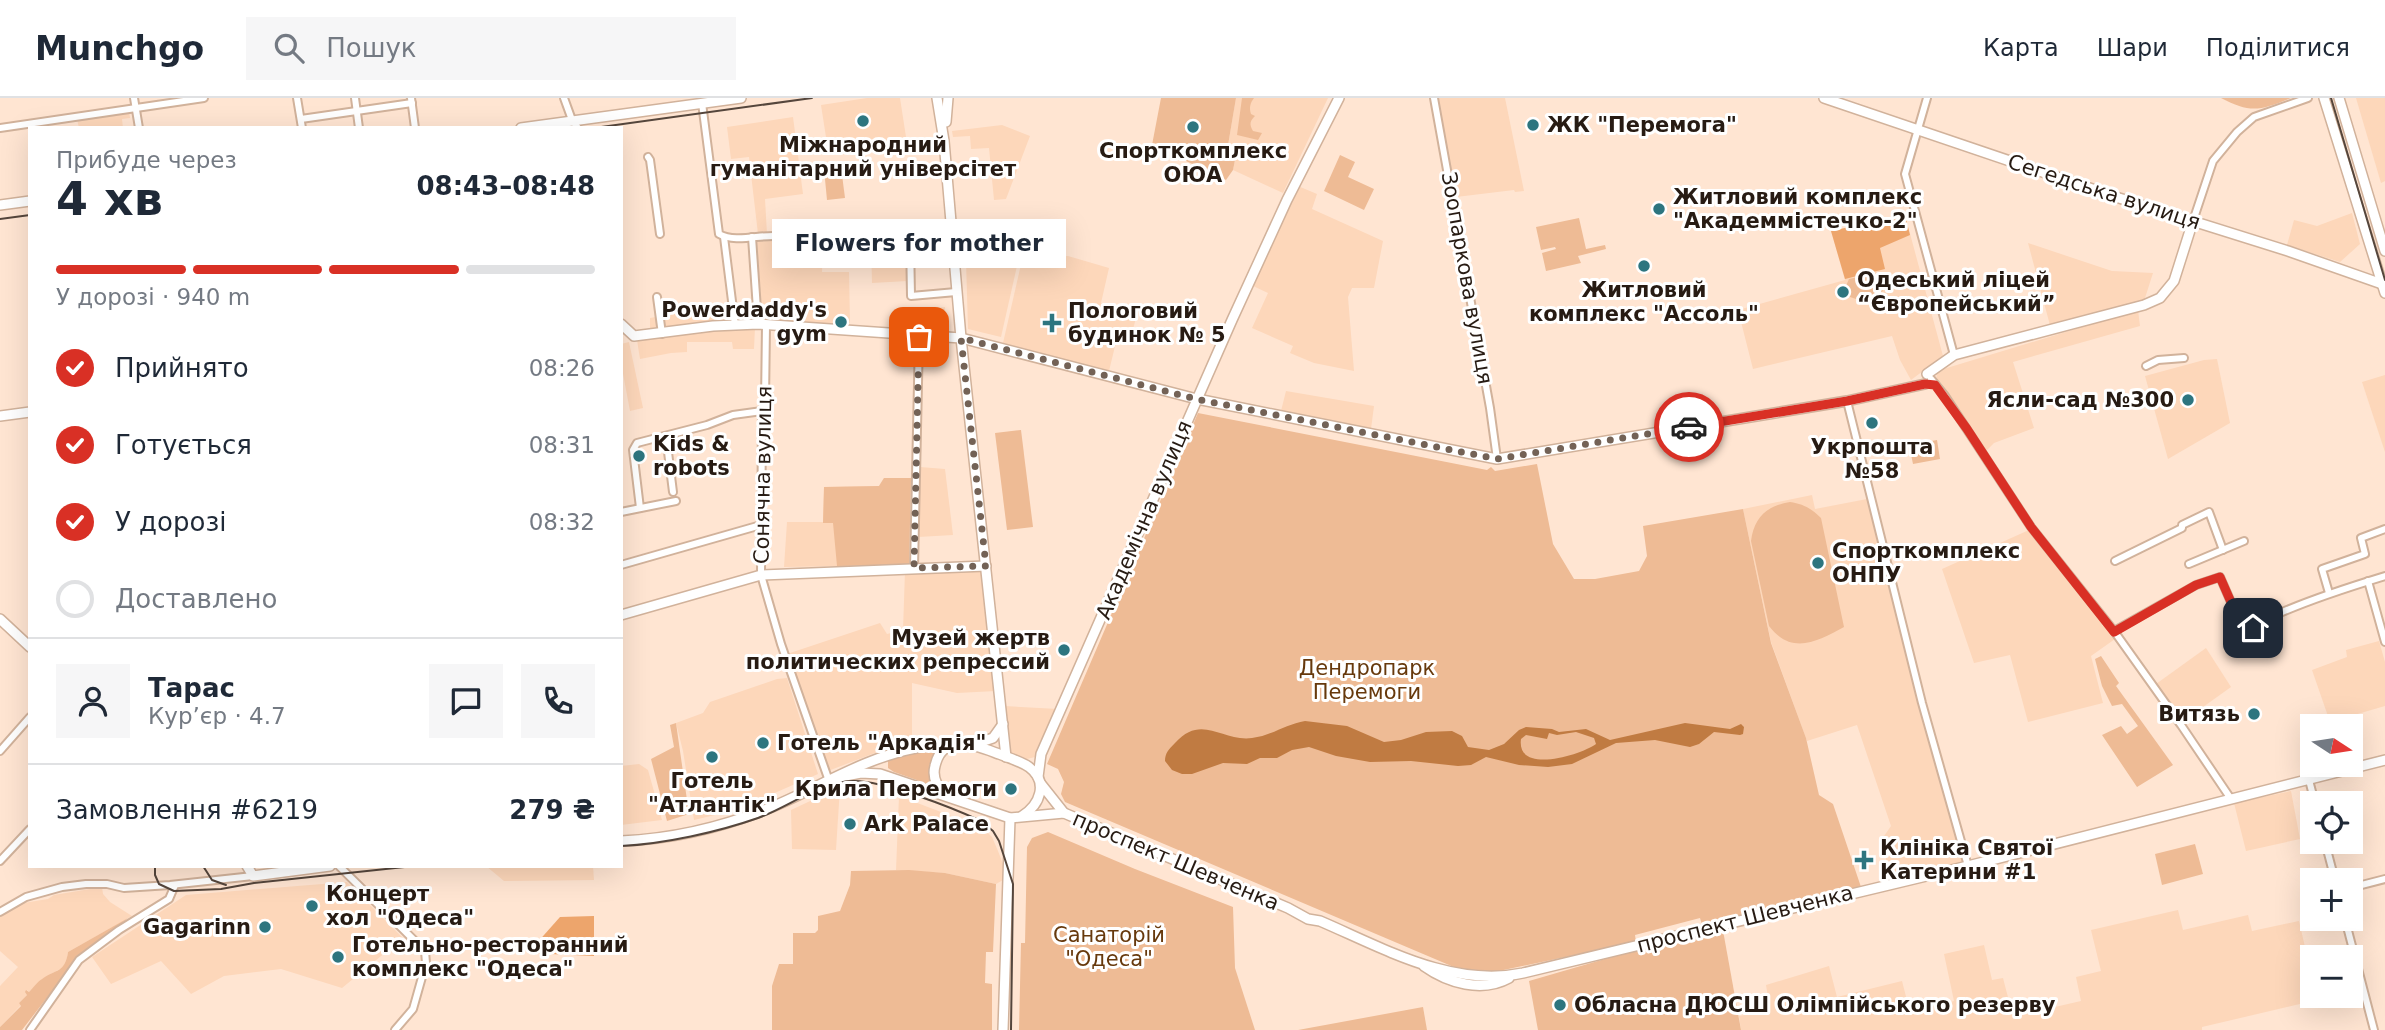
<!DOCTYPE html>
<html lang="uk">
<meta charset="utf-8">
<style>
:root{--surface:#fff;--page:#f6f6f7;--text:#1f2937;--muted:#747a83;--line:#e0e1e3;--accent:#d93025}
body{margin:0;font-family:"DejaVu Sans",sans-serif;background:var(--page);color:var(--text);height:100vh;display:flex;flex-direction:column;font-size:26px;white-space:nowrap}
*{box-sizing:border-box;margin:0}
p{font-size:23px;color:var(--muted)}
.icon{flex:none;width:38px;height:38px;fill:none;stroke:currentColor;stroke-width:2;stroke-linecap:round;stroke-linejoin:round}
.map{position:relative;flex:1;overflow:hidden}
.details{position:absolute;left:28px;top:28px;width:595px;height:742px;display:flex;flex-direction:column;background:var(--surface);border-radius:0px;box-shadow:0 7px 28px #0002}
.details>*{flex:none}
.needle{width:46px;rotate:102deg}
.tools{position:absolute;left:2300px;top:616px;display:grid;gap:14px}
.tools a{display:grid;place-items:center;width:63px;height:63px;border-radius:0px;background:var(--surface);box-shadow:0 7px 28px #0002;font-size:35px}
.pin{position:absolute;display:grid;place-items:center;width:60px;height:60px;color:#fff;margin:-30px;border-radius:14px;box-shadow:0 4px 10px #0006}
.courier{position:absolute;display:grid;place-items:center;width:70px;height:70px;margin:-35px;border:5px solid #d93025;border-radius:50%;background:#fff;color:#222;box-shadow:0 2px 9px #0007}
.bubble{position:absolute;height:49px;border-radius:0px;background:var(--surface);box-shadow:0 7px 28px #0002;font-size:23px;font-weight:800;line-height:49px;text-align:center}
.overview em{font-style:normal;font-weight:800}
.overview div{display:flex;flex-direction:column-reverse}
.overview{display:flex;align-items:center;justify-content:space-between;height:119px;padding:0 28px}
h1{font-size:46px;font-weight:800;line-height:52px}
.bar{display:grid;grid-template-columns:repeat(4,1fr);gap:10px 7px;align-content:center;height:84px;padding:0 28px}
.bar i{height:9px;border-radius:5px;background:var(--line)}
.bar .selected{background:var(--accent)}
.bar p{grid-column:span 4}
.line{display:flex;align-items:center;gap:18px;padding:0 28px;border-top:2px solid var(--line)}
.line div{flex:1}
.round{display:grid;place-items:center;flex:none;width:74px;height:74px;border-radius:0px;background:var(--page)}
ol{padding:0 28px;list-style:none}
li{display:flex;align-items:center;gap:21px;height:77px}
li p{margin-inline-start:auto}
li .icon{padding:7px;border-radius:50%;background:var(--accent);color:#fff;stroke-width:4}
li:last-child{color:var(--muted)}
li i{width:38px;height:38px;border:4px solid var(--line);border-radius:50%}
header{display:flex;align-items:center;gap:42px;box-sizing:border-box;height:98px;padding:0 35px;background:var(--surface);border-bottom:2px solid var(--line)}
header strong{font-size:33px}
nav{display:flex;gap:38px;margin-inline-start:auto;font-size:24px}
.search{width:490px;height:63px;background:var(--page);display:flex;align-items:center;gap:18px;box-sizing:border-box;padding:0 24px;border-radius:0px;color:var(--muted);font-size:26px}
.map>svg:first-child{display:block}
</style>
<header>
<strong>Munchgo</strong>
<div class="search"><svg class="icon" aria-label="search" viewBox="0 0 24 24"><circle cx="10" cy="10" r="6"/><path d="M15 15l6 6"/></svg>Пошук</div>
<nav><a>Карта</a><a>Шари</a><a>Поділитися</a></nav>
</header>
<div class="map">
<svg width="2385" height="932" viewBox="0 0 2385 932">
<rect width="100%" height="100%" fill="#ffe5d2"/>
<g fill="#fdd7ba">
<polygon points="867,0 900,0 906,39 828,52 821,7"/>
<polygon points="1236,0 1328,0 1283,95 1233,72 1235,62 1226,59"/>
<polygon points="1438,0 1505,0 1524,93 1515,94 1514,92 1456,99"/>
<polygon points="2356,0 2385,0 2385,83 2381,85"/>
<polygon points="129,13 130,20 122,21 123,30 79,30 77,21"/>
<polygon points="793,19 803,96 765,101 767,136 758,136 749,59 731,61 727,29"/>
<polygon points="1002,27 1030,38 1006,101 994,102 989,50 971,51 970,38 953,39 952,33"/>
<polygon points="1298,88 1317,96 1312,111 1383,143 1374,190 1352,190 1348,199 1354,273 1314,265 1290,255 1293,248 1252,230 1268,195 1253,188"/>
<polygon points="2352,115 2360,146 2340,164 2287,147 2294,122 2317,128"/>
<polygon points="1905,117 1943,258 1911,282 1900,262 1892,238 1753,271 1738,212 1845,182 1831,133"/>
<polygon points="767,141 777,141 810,151 823,149 822,174 849,174 850,225 761,225 757,143"/>
<polygon points="903,144 907,183 872,185 871,145"/>
<polygon points="2028,145 2112,173 2153,175 2145,200 2142,205 2051,231"/>
<polygon points="1068,158 1109,170 1101,205 1138,212 1130,243 1117,240 1109,273 1003,245 1022,162"/>
<polygon points="1019,159 1001,239 968,231 966,162"/>
<polygon points="722,207 722,223 679,231 650,233 650,220"/>
<polygon points="945,209 946,236 892,231 893,225 921,225 923,215 934,215 934,210"/>
<polygon points="2138,212 2140,228 2013,264 2034,330 1994,345 1984,355 1936,283 1937,273"/>
<polygon points="755,229 754,251 733,251 732,244 687,244 687,254 671,255 640,261 637,242 716,231"/>
<polygon points="629,244 643,310 630,313 621,265 621,246"/>
<polygon points="2217,261 2230,325 2168,361 2145,278 2204,262"/>
<polygon points="2385,277 2385,354 2362,284"/>
<polygon points="1286,293 1374,308 1371,331 1281,313"/>
<polygon points="920,369 945,371 953,437 918,439"/>
<polygon points="884,380 911,380 909,467 784,469 787,424 823,424 824,389 879,388"/>
<polygon points="1812,397 1815,411 1867,401 1924,628 1967,767 1891,785 1882,741 1891,728 1857,627 1807,643 1771,544 1743,411"/>
<polygon points="2029,432 2115,541 2091,558 2103,605 2028,624 2010,557 1974,565 1942,471"/>
<polygon points="982,471 996,593 957,595 912,585 912,644 885,651 828,673 787,556 880,525 887,536 903,532 905,473"/>
<polygon points="2379,543 2385,564 2385,608 2330,624 2312,572 2347,559 2346,552"/>
<polygon points="2206,550 2231,589 2182,624 2156,586"/>
<polygon points="787,580 818,676 736,712 694,722 683,653 676,625 703,615 710,604 777,581"/>
<polygon points="1004,608 1058,611 1043,648 1035,659 1023,662 1007,655"/>
<polygon points="639,666 648,672 662,722 621,727 621,668"/>
<polygon points="840,689 836,752 792,751 791,712"/>
<polygon points="2291,693 2300,741 2246,753 2234,705"/>
<polygon points="899,698 983,730 992,739 998,753 1003,766 1003,782 996,786 945,775 896,772"/>
<polygon points="486,768 593,768 594,782 504,783"/>
<polygon points="347,784 403,840 342,890 281,871 224,878 191,896 161,863 111,886 92,859 186,797"/>
<polygon points="102,789 103,796 110,804 132,818 68,854 66,865 62,870 42,881 29,894 27,892 27,897 19,905 21,907 0,929 0,888 18,869 0,853 0,819 17,806 48,801 54,797"/>
<polygon points="2178,812 2183,832 2248,817 2252,833 2299,823 2312,879 2312,898 2316,898 2317,902 2202,929 2202,932 1741,932 1739,918 1770,912 1766,887 1829,868 1837,899 1902,883 1910,914 1954,903 1944,856 1984,847 1992,882 2003,880 2011,911 2022,909 2024,916 2081,903 2076,879 2101,873 2091,832"/>
</g>
<g fill="#eebb95">
<polygon points="1161,0 1236,0 1226,59 1235,62 1233,72 1226,82 1186,63 1177,51 1152,47"/>
<path d="M1242 0H1254C1250 5 1249 10 1251 16L1255 18C1250 23 1249 26 1253 33L1262 35 1258 42 1237 37Z"/>
<path d="M2221 0H2291C2261 12 2251 16 2221 0Z"/>
<polygon points="1340,57 1355,64 1348,79 1374,91 1364,112 1324,93"/>
<polygon points="841,69 845,100 827,102 824,71"/>
<polygon points="1579,120 1586,151 1605,147 1606,151 1578,158 1581,165 1546,173 1542,155 1556,151 1555,149 1541,152 1536,129"/>
<polygon points="1880,174 1885,184 1882,194 1856,201 1847,198 1845,190 1849,181"/>
<polygon points="1198,315 1487,372 1491,369 1495,373 1537,366 1553,446 1574,481 1595,481 1639,473 1647,458 1643,428 1743,411 1771,545 1806,640 1819,697 1833,706 1862,792 1703,830 1700,820 1635,837 1636,844 1475,878 1065,704 1061,696 1064,684 1058,671 1047,666"/>
<polygon points="1021,332 1033,429 1007,432 995,335"/>
<polygon points="1937,342 1940,361 1913,366 1909,347"/>
<polygon points="884,380 911,380 909,467 837,468 833,425 823,425 824,389 879,388"/>
<path d="M1790 404C1803 406 1811 410 1821 420L1844 529C1818 543 1792 558 1769 528L1751 443C1754 420 1766 408 1790 404Z"/>
<polygon points="2101,558 2119,585 2116,588 2173,667 2137,689 2102,637 2121,628 2127,636 2138,628 2122,606 2112,608 2102,588 2095,561"/>
<polygon points="676,625 689,716 667,723 651,661 674,649 670,627"/>
<polygon points="936,652 930,665 931,687 894,674 888,670 888,663 903,656"/>
<polygon points="1048,734 1135,771 1233,809 1235,870 1255,932 1019,932 1021,845 1025,845 1027,749 1032,740"/>
<polygon points="2195,746 2203,776 2162,787 2155,756"/>
<polygon points="909,772 945,775 996,786 993,854 986,854 985,885 992,886 992,932 772,932 772,888 779,866 793,866 793,835 815,835 818,832 818,818 840,813 850,787 851,773"/>
<path d="M128 820 73 866 22 932H0V929L21 908 19 905 27 897 25 894 26 892 29 894C33 890 37 884 42 881 56 871 65 875 68 854Z"/>
<polygon points="1722,827 1741,932 1538,932 1529,883"/>
<polygon points="1423,909 1427,932 1298,932"/>
</g>
<g fill="#eda56c">
<polygon points="1905,117 1910,137 1880,150 1885,171 1845,181 1831,133"/>
<polygon points="594,818 594,858 528,855 560,819"/>
</g>
<path fill="#c07b42" fill-rule="evenodd" d="M1305 623 1347 628 1384 644 1401 642 1426 634 1452 633 1462 638 1468 649 1489 652 1504 646 1519 632 1526 629 1552 631 1559 634 1586 631 1610 642 1685 625 1730 631 1741 626 1744 629 1743 636 1740 637 1714 634 1699 646 1690 649 1655 642 1616 645 1572 666 1548 669 1519 667 1486 659 1471 667 1458 668 1411 663 1370 664 1336 658 1309 649 1292 652 1277 660H1260L1247 666 1223 665 1192 676H1182L1172 672 1165 663C1165 655 1169 651 1175 645 1202 615 1222 644 1252 640 1271 638 1286 626 1305 623ZM1576 634 1594 640 1596 646C1581 657 1516 677 1521 641L1526 637 1547 641 1549 635 1557 637Z"/>
<g fill="none" stroke-linecap="round" stroke-linejoin="round">
<g stroke="#d1b29b" stroke-width="10">
<g id="street">
<polyline points="134,0 139,30"/>
<polyline points="297,0 302,30"/>
<polyline points="355,0 359,30"/>
<polyline points="411,0 415,30"/>
<polyline points="564,0 572,22 578,30"/>
<polyline points="1434,0 1490,310 1497,361"/>
<polyline points="1927,0 1905,76 1954,257"/>
<path d="M702 5 719 136C735 145 758 137 776 138 791 139 806 146 821 146"/>
<polyline points="301,21 412,5"/>
<polyline points="0,30 204,0"/>
<polyline points="648,59 650,62 660,136"/>
<polyline points="2193,123 2213,63 2237,34 2254,19 2308,0"/>
<polyline points="724,139 735,227"/>
<polyline points="752,139 758,226"/>
<polyline points="825,146 910,141 911,198 956,194"/>
<polyline points="657,199 662,236"/>
<polyline points="766,227 765,304 762,313 761,477 781,546 829,683"/>
<polyline points="2146,268 2158,262 2184,260"/>
<polyline points="1931,281 1945,298 2031,429 2114,533 2181,627 2231,701"/>
<polyline points="1847,303 1922,605 1968,768"/>
<polyline points="666,338 673,394"/>
<polyline points="640,410 633,352 637,345 707,327 733,317 762,313"/>
<polyline points="621,414 676,403"/>
<polyline points="2115,463 2182,430 2182,427 2209,414 2223,452"/>
<polyline points="2189,466 2244,443"/>
<polyline points="621,467 761,427"/>
<polyline points="914,470 919,239"/>
<polyline points="2368,483 2385,544"/>
<polyline points="2329,495 2322,471 2365,456 2361,440 2385,431"/>
<path d="M2114 533 2196 487 2220 479 2241 527 2246 531C2261 530 2268 520 2280 515 2314 500 2349 489 2385 478"/>
<polyline points="0,653 30,619"/>
<polyline points="2309,682 2315,705"/>
<polyline points="2325,744 2335,782"/>
<polyline points="0,763 30,731"/>
<polyline points="339,768 425,853 426,865 413,911 395,932"/>
<polyline points="2350,790 2385,781"/>
<polyline points="0,814 26,799 62,789 86,786 107,786 124,790 170,787 253,778"/>
<polyline points="2345,821 2374,932"/>
<polyline points="30,932 79,862 119,832 169,801 175,787"/>
</g>
</g>
<g stroke="#d1b29b" stroke-width="12">
<g id="secondary">
<polyline points="937,0 944,43 961,240 1006,659"/>
<polyline points="1824,0 2119,100 2288,153 2385,187"/>
<polyline points="2324,0 2385,195"/>
<polyline points="2339,0 2385,153"/>
<polyline points="946,24 948,0"/>
<polyline points="521,30 741,0"/>
<polyline points="0,107 30,103"/>
<polyline points="621,226 634,238 713,228 758,226 961,240 1197,301 1497,361 1847,303 1925,286"/>
<polyline points="1927,276 1954,257 2144,207 2160,200 2174,183 2193,123"/>
<polyline points="0,318 30,314"/>
<polyline points="621,517 761,477 986,468"/>
<polyline points="0,521 30,549"/>
<polyline points="975,646 993,640 1003,626"/>
<path d="M840 679 861 675 880 676 1010 720 1064 715 1288 810 1308 821 1320 823C1383 850 1452 890 1523 875L1968 768 2385 662"/>
<polyline points="1038,679 1041,656 1232,222 1287,102 1339,0"/>
<polyline points="1041,686 1064,715"/>
<path d="M945 697C937 689 932 679 935 668 943 633 977 648 999 656 1009 660 1020 663 1029 669 1049 684 1040 707 1022 718"/>
<path d="M621 743C670 741 722 729 767 711 817 691 863 660 916 650 928 647 941 647 953 647"/>
<polyline points="247,768 253,778 330,768"/>
<path d="M1424 868C1448 885 1482 895 1509 880"/>
<polyline points="1003,932 1010,720"/>
</g>
</g>
<use href="#street" stroke="#fff" stroke-width="6"/>
<use href="#secondary" stroke="#fff" stroke-width="9"/>
<g stroke="#55463c" stroke-width="2">
<polyline points="2331,0 2385,182"/>
<polyline points="594,30 812,0"/>
<polyline points="0,121 30,117"/>
<path d="M621 748C664 746 718 734 758 720 789 709 819 684 853 683 882 682 953 710 981 723L993 733 999 743 1013 786 1011 932"/>
<polyline points="155,768 155,777 159,786 174,793 221,791 254,785 414,768"/>
<polyline points="203,768 212,782 226,787"/>
</g>
</g>
<g fill="none" stroke-linecap="round" stroke-linejoin="round">
<polyline stroke="#736256" stroke-width="7" stroke-dasharray="0 12.6" points="919,239 914,470 986,468 961,240 1196,301 1497,361 1689,329"/>
<polyline stroke="#d93025" stroke-width="9" points="1689,329 1847,303 1925,286 1935,287 1967,331 2031,429 2114,534 2196,487 2220,479 2241,527 2246,531 2253,530"/>
</g>
<g fill="#2d757f" stroke="#fff" stroke-width="2.5">
<circle cx="863" cy="23" r="7"/>
<circle cx="1533" cy="27" r="7"/>
<circle cx="1193" cy="29" r="7"/>
<circle cx="1659" cy="111" r="7"/>
<circle cx="1644" cy="168" r="7"/>
<circle cx="1843" cy="194" r="7"/>
<circle cx="841" cy="224" r="7"/>
<path d="M1048.5 214.5h7v7h7v7h-7v7h-7v-7h-7v-7h7z"/>
<circle cx="2188" cy="302" r="7"/>
<circle cx="1872" cy="325" r="7"/>
<circle cx="639" cy="358" r="7"/>
<circle cx="1818" cy="465" r="7"/>
<circle cx="1064" cy="552" r="7"/>
<circle cx="2254" cy="616" r="7"/>
<circle cx="763" cy="645" r="7"/>
<circle cx="712" cy="659" r="7"/>
<circle cx="1011" cy="691" r="7"/>
<circle cx="850" cy="726" r="7"/>
<path d="M1860.5 751.5h7v7h7v7h-7v7h-7v-7h-7v-7h7z"/>
<circle cx="312" cy="808" r="7"/>
<circle cx="265" cy="829" r="7"/>
<circle cx="338" cy="859" r="7"/>
<circle cx="1560" cy="907" r="7"/>
</g>
<g text-anchor="middle" dominant-baseline="central" stroke-width="6" stroke-linejoin="round" paint-order="stroke">
<g font-size="21" font-weight="bold" fill="#271b13" stroke="#fff" text-anchor="start">
<text x="1547" y="27">ЖК "Перемога"</text>
<text x="863" y="47" text-anchor="middle">Міжнародний<tspan x="863" dy="24">гуманітарний універсітет</tspan></text>
<text x="1193" y="53" text-anchor="middle">Спорткомплекс<tspan x="1193" dy="24">ОЮА</tspan></text>
<text x="1673" y="99">Житловий комплекс<tspan x="1673" dy="24">"Академмістечко-2"</tspan></text>
<text x="1857" y="182">Одеський ліцей<tspan x="1857" dy="24">“Європейський”</tspan></text>
<text x="1644" y="192" text-anchor="middle">Житловий<tspan x="1644" dy="24">комплекс "Ассоль"</tspan></text>
<text x="827" y="212" text-anchor="end">Powerdaddy's<tspan x="827" dy="24">gym</tspan></text>
<text x="1068" y="213">Пологовий<tspan x="1068" dy="24">будинок № 5</tspan></text>
<text x="2174" y="302" text-anchor="end">Ясли-сад №300</text>
<text x="653" y="346">Kids &amp;<tspan x="653" dy="24">robots</tspan></text>
<text x="1872" y="349" text-anchor="middle">Укрпошта<tspan x="1872" dy="24">№58</tspan></text>
<text x="1832" y="453">Спорткомплекс<tspan x="1832" dy="24">ОНПУ</tspan></text>
<text x="1050" y="540" text-anchor="end">Музей жертв<tspan x="1050" dy="24">политических репрессий</tspan></text>
<text x="2240" y="616" text-anchor="end">Витязь</text>
<text x="777" y="645">Готель "Аркадія"</text>
<text x="712" y="683" text-anchor="middle">Готель<tspan x="712" dy="24">"Атлантік"</tspan></text>
<text x="997" y="691" text-anchor="end">Крила Перемоги</text>
<text x="864" y="726">Ark Palace</text>
<text x="1880" y="750">Клініка Святої<tspan x="1880" dy="24">Катерини #1</tspan></text>
<text x="326" y="796">Концерт<tspan x="326" dy="24">хол "Одеса"</tspan></text>
<text x="251" y="829" text-anchor="end">Gagarinn</text>
<text x="352" y="847">Готельно-ресторанний<tspan x="352" dy="24">комплекс "Одеса"</tspan></text>
<text x="1574" y="907">Обласна ДЮСШ Олімпійського резерву</text>
</g>
<g font-size="21" fill="#271b13" stroke="#fff">
<text transform="translate(2104 94) rotate(18)">Сегедська вулиця</text>
<text transform="translate(1467 180) rotate(80)">Зоопаркова вулиця</text>
<text transform="translate(763 377) rotate(-89)">Сонячна вулиця</text>
<text transform="translate(1144 422) rotate(-67)">Академічна вулиця</text>
<text transform="translate(1176 763) rotate(23)">проспект Шевченка</text>
<text transform="translate(1745 821) rotate(-14)">проспект Шевченка</text>
</g>
<g font-size="21" fill="#67390c" stroke="#fff">
<text x="1367" y="570">Дендропарк<tspan x="1367" dy="24">Перемоги</tspan></text>
<text x="1109" y="837">Санаторій<tspan x="1109" dy="24">"Одеса"</tspan></text>
</g>
</g>
</svg>
<div class="tools">
<a><svg class="needle" viewBox="-14 -14 28 28"><path d="M0-13l5 13h-10z" fill="#e53935"/><path d="M0 13l5-13h-10z" fill="#747a83"/></svg></a>
<a><svg class="icon" aria-label="locate" viewBox="0 0 24 24"><circle cx="12" cy="12" r="6"/><path d="M12 2v4M12 18v4M2 12h4M18 12h4"/></svg></a>
<a>+</a>
<a>−</a>
</div>
<div class="pin" style="left:919px;top:239px;background:#ea580c"><svg class="icon" aria-label="bag" viewBox="0 0 24 24"><path d="M5 8h14l-1 12H6zM9 8a3 3 0 0 1 6 0"/></svg></div>
<div class="pin" style="left:2253px;top:530px;background:#1f2937"><svg class="icon" aria-label="home" viewBox="0 0 24 24"><path d="M3 11l9-7 9 7M6 9v11h12V9"/></svg></div>
<div class="courier" style="left:1689px;top:329px"><svg class="icon" aria-label="car" viewBox="0 0 24 24"><path d="M5 17H2v-5l4-1 3-4h7l3 4 3 1v5h-3M9 17h6M6 11h13"/><circle cx="7" cy="17" r="2"/><circle cx="17" cy="17" r="2"/></svg></div>
<div class="bubble" style="left:772px;top:121px;width:294px">Flowers for mother</div>
<section class="details">
<div class="overview"><div><h1>4 хв</h1><p>Прибуде через</p></div><em>08:43–08:48</em></div>
<div class="bar"><i class="selected"></i><i class="selected"></i><i class="selected"></i><i></i><p>У дорозі · 940 m</p></div>
<ol>
<li><svg class="icon" aria-label="check" viewBox="0 0 24 24"><path d="M5 12l5 5 9-10"/></svg>Прийнято<p>08:26</p></li>
<li><svg class="icon" aria-label="check" viewBox="0 0 24 24"><path d="M5 12l5 5 9-10"/></svg>Готується<p>08:31</p></li>
<li><svg class="icon" aria-label="check" viewBox="0 0 24 24"><path d="M5 12l5 5 9-10"/></svg>У дорозі<p>08:32</p></li>
<li><i></i>Доставлено</li>
</ol>
<div class="line" style="height:126px"><a class="round"><svg class="icon" aria-label="person" viewBox="0 0 24 24"><circle cx="12" cy="8" r="4"/><path d="M4 21q1-7 8-7t8 7"/></svg></a><div><b>Тарас</b><p>Кур’єр · 4.7</p></div><a class="round"><svg class="icon" aria-label="chat" viewBox="0 0 24 24"><path d="M4 5h16v11H9l-5 4z"/></svg></a><a class="round"><svg class="icon" aria-label="phone" viewBox="0 0 24 24"><path d="M5 4h4l2 5-3 2q2 4 5 5l2-3 5 2v4C11 20 4 13 5 4z"/></svg></a></div>
<div class="line" style="height:91px"><div>Замовлення #6219</div><b>279 ₴</b></div>
</section>
</div>
